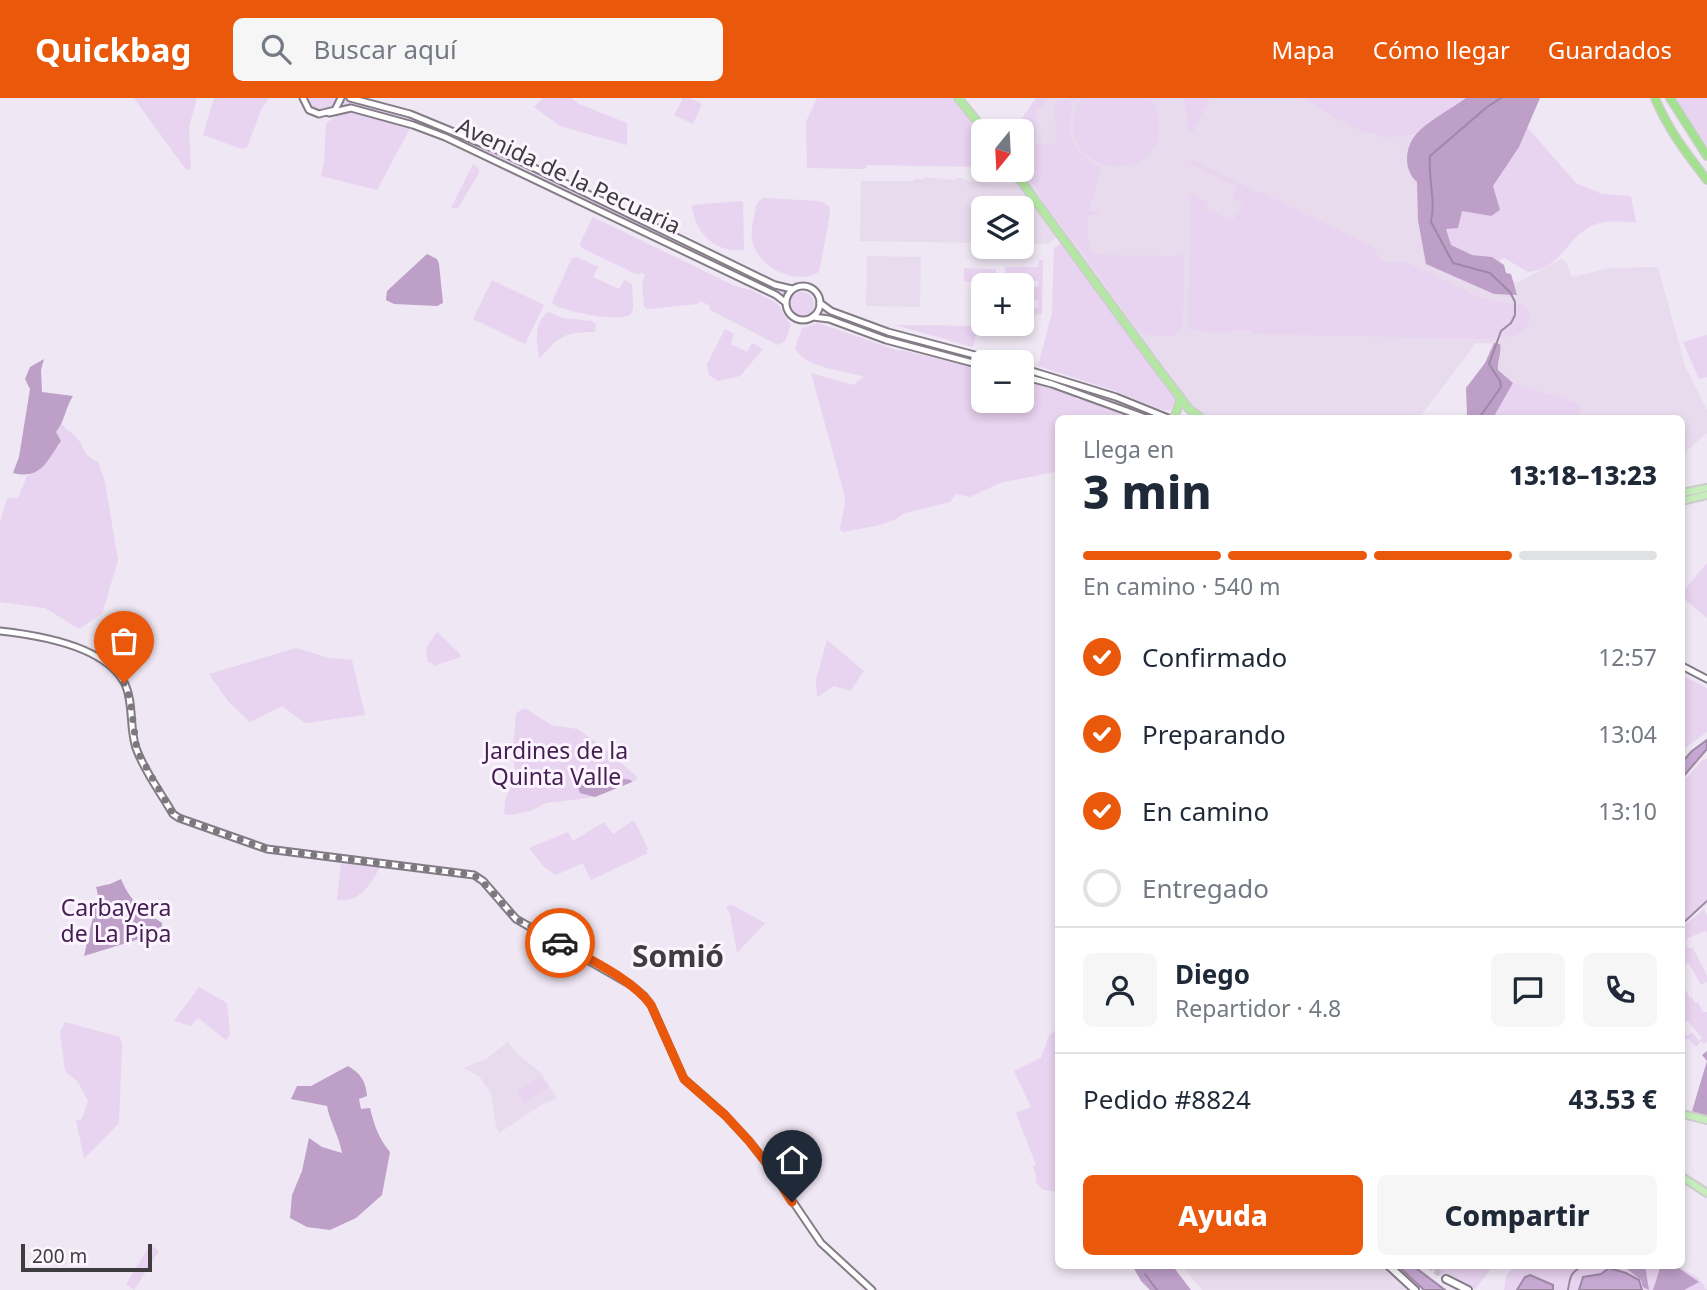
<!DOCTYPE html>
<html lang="es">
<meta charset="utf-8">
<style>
:root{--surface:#fff;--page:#f6f6f7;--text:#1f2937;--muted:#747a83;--line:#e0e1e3;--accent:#ea580c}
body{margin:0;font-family:"Noto Sans",sans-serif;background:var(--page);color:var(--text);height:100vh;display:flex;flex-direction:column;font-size:26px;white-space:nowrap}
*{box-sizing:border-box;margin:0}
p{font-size:23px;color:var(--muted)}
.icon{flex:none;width:38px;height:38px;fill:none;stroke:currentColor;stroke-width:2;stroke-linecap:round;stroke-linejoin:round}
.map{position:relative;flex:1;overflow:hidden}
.side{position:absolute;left:1055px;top:317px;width:630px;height:854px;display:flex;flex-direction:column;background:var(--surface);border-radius:10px;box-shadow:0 4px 10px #0003}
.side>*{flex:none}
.needle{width:46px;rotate:198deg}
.fabs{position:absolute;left:971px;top:21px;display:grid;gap:14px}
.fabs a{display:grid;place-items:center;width:63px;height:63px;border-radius:10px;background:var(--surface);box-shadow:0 4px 10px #0003;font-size:35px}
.scale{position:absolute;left:21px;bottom:18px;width:131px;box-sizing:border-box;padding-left:7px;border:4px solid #3f3c40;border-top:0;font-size:19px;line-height:24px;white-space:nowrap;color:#3f3c40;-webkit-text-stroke:5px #fcf5ff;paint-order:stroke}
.pin{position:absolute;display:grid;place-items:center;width:60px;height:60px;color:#fff;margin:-72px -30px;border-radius:50% 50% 50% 0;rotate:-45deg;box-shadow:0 0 7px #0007}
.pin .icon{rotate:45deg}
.courier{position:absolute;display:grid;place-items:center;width:70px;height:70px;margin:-35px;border:5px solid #ea580c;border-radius:50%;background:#fff;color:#222;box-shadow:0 2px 9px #0007}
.head em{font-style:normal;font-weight:800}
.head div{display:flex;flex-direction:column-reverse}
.head{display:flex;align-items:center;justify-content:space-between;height:119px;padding:0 28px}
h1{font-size:46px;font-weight:800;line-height:52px}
.bar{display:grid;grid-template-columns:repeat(4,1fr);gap:10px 7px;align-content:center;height:84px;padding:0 28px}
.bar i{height:9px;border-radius:5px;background:var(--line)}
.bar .active{background:var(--accent)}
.bar p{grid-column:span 4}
.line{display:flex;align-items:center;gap:18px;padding:0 28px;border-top:2px solid var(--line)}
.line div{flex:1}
.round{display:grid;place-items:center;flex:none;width:74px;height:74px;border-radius:10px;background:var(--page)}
ol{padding:0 28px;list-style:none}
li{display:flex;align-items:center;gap:21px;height:77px}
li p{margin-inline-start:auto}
li .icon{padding:7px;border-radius:50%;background:var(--accent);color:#fff;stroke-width:4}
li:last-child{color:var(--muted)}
li i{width:38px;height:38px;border:4px solid var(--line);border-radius:50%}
.primary-button{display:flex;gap:14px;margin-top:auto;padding:14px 28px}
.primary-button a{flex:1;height:80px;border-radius:10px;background:var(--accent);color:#fff;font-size:28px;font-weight:800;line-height:80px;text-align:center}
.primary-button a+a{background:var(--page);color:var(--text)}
header{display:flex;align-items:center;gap:42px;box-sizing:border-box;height:98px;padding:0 35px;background:var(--accent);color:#fff}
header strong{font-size:33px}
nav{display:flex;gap:38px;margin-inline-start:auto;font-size:24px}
.search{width:490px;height:63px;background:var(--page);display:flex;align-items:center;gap:18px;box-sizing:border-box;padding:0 24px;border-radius:10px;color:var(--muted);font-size:26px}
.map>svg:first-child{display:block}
</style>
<header>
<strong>Quickbag</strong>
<div class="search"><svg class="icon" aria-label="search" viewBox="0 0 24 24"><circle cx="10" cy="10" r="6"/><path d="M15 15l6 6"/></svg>Buscar aquí</div>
<nav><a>Mapa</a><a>Cómo llegar</a><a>Guardados</a></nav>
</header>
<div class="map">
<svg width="1707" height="1192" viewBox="0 0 1707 1192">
<rect width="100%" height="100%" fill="#efe7f3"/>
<g fill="#e8dbed">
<polygon points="1036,0 1302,0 1372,37 1395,40 1417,34 1430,106 1471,115 1495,177 1517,185 1561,161 1566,164 1572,179 1611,170 1658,169 1685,268 1707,312 1707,335 1682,357 1682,320 1580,320 1579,306 1504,282 1490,269 1498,246 1476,245 1419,320 1201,320 1189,311 1105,192 1087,172 1013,72 1022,72 1022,33 1013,33"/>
<polygon points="923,79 954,82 955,80 964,80 964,82 974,84 1013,86 1016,83 1055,138 1055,141 1046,146 1022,145 1022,110 984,110 983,145 860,143 861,83 913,83 914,81 923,81"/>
<polygon points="867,158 921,159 920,209 866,208"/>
<polygon points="509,943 509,946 520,958 541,975 557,1000 541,1007 499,1035 496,1029 491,995 479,978 463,970 486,961"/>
<polygon points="1181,1167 1382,1167 1409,1192 1202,1192"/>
</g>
<g fill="#e8d3f0">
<polygon points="134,0 197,0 189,29 191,71 188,72 184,69"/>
<polygon points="214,0 269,0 262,10 247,49 242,51 203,37"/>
<polygon points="303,0 350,0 435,25 729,165 792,191 785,204 432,34 351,10 325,16 312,14"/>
<polygon points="543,0 571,0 579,6 627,25 627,47 560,28 534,9"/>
<polygon points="683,0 689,0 702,6 693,26 674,17"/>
<polygon points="817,0 952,0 983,39 983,69 867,67 865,71 807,70 806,24"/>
<path d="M1036 0H1049L1040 11H1036V45L1056 46 1055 4 1074 0 1076 1 1075 4 1070 3 1069 6 1073 9C1063 38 1076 56 1101 70L1089 113 1098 114V117H1087L1089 151 1097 157 1177 158 1178 154H1184L1183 229 1178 235 1173 238H1162L1147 237 1134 227 1088 162 1046 107 1035 88 1027 81 1022 84 1013 72H1022V33H1013Z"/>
<path d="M1081 0H1150C1157 9 1159 20 1159 31 1157 95 1042 72 1081 0Z"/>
<polygon points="1184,0 1210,0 1193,34 1189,32"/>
<path d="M1302 0H1466C1451 11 1434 26 1417 34 1378 53 1335 18 1302 0Z"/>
<polygon points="1676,0 1707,0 1707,48"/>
<polygon points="350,14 410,30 377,92 321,78 324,65 326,25 342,15"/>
<path d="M1527 29 1576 85 1602 96 1631 98 1636 124C1623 124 1608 122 1596 126 1567 136 1564 170 1528 174L1504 160 1499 163 1492 159 1472 157 1451 147 1445 130H1458L1462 113 1491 118 1493 88 1519 49Z"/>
<polygon points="1191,62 1372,148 1380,161 1386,165 1406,164 1478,199 1500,205 1521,206 1527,210 1530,220 1527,230 1522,234 1513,238 1491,241 1253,236 1249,232 1234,232 1232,235 1190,232 1188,225 1191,96 1209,105 1206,111 1233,122 1243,105 1232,100 1238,89 1191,66"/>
<polygon points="473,66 479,71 479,75 458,110 451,110"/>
<path d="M763 100 820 103 829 108 830 116 819 174C795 188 756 169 752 141 750 131 755 118 756 108L758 104Z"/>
<path d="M741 103 743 105 744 152C714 155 695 135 692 107Z"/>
<polygon points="593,119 735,188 751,192 777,205 791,227 785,243 778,247 710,212 709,207 700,203 698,206 647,211 644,209 642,186 645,177 642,175 638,177 582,150 580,145"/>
<polygon points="1061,146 1177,303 1170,312 1162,312 1115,293 1038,268 1052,215 1054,150"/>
<path d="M577 159 598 169 593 179 619 191 624 182 632 186 633 210 631 216C619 225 569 214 554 207L552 204 572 160Z"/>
<polygon points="1039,162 1043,162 1042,216 1022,218 1022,210 1038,210 1038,202 1022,201 1022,189 1038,189 1039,183 1005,182 1005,169 1038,169"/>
<polygon points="964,170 996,171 996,179 983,179 982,184 964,184"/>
<polygon points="492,182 544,207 525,246 473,221"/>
<circle cx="802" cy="206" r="12"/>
<polygon points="820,205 825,210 888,234 1001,264 984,264 983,268 933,255 829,221 813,219"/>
<path d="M548 214 563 220 592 223 596 227 595 234C563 234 560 238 539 261 537 244 533 226 548 214Z"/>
<path d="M818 225 899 253 901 252 983 272 984 303H1022V282L1075 298V300L1079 302 1080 300 1137 320H1089L1085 318 1059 320V373L1000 385 970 399 956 396 950 404 905 415 896 421 880 427 843 434 840 431 845 405 844 395 811 275 853 287 864 279C844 272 804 270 795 250L802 230Z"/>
<polygon points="895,227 978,228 973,249"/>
<polygon points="725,231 734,236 731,246 747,254 752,245 763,251 740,278 718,283 709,277 707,266"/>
<polygon points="1707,237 1707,279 1699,281 1683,244"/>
<polygon points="1022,270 1054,278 1168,320 1146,320 1022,278"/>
<polygon points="1513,285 1580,306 1580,320 1493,320"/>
<path d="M62 326C66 332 70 333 75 338 87 350 79 355 98 364L105 384 118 462 102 516 79 531 45 510 0 504V424L7 400H18L27 378 40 372 60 344 56 334Z"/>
<polygon points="1707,465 1707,520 1682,499 1682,495"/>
<polygon points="437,534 460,556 460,559 434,568 431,564 428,564 426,550"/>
<polygon points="827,542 864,573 850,593 834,588 817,599 816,582"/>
<polygon points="296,550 329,560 352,562 365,617 305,625 282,608 250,624 228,603 209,576"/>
<polygon points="1682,577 1707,590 1707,634 1685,650 1682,642"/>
<polygon points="525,610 551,627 577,631 602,648 637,679 636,682 595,699 546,705 530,713 510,717 504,716 505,703 515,674 513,651 516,615"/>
<polygon points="1707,661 1707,803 1682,826 1682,685 1702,662"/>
<polygon points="634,722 648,751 646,752 648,755 591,782 583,765 556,777 544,769 529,750 568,734 573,743 604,724 613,736"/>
<path d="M341 764 381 768C370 786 361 805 337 802Z"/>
<polygon points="732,807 765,825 737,855 730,816 726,808"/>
<polygon points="1704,811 1707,818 1707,835 1705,833 1688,840 1686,845 1688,850 1693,850 1707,878 1707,884 1701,887 1689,865 1682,866 1682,829"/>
<polygon points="1682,886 1690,900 1692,899 1695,905 1698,904 1703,914 1707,914 1707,943 1704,946 1701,943 1696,949 1689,941 1682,941 1682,931 1687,938 1692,934 1699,943 1702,940 1688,923 1682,924"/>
<polygon points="199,889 227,905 230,936 226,942 198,920 191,928 174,923"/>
<polygon points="65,924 120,939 122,948 119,1025 84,1061 76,1022 82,1021 88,1003 78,984 65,973 60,934"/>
<polygon points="1059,931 1059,1096 1053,1093 1043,1092 1036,1084 1036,1077 1033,1068 1036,1067 1016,1015 1031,1009 1014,973 1041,960 1049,937"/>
<polygon points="541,979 548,990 524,1004 517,993"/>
<polygon points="150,1147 159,1153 134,1192 126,1186"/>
<polygon points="1424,1167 1494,1167 1475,1191 1449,1177 1445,1181"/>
<polygon points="1515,1167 1677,1167 1698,1180 1707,1192 1504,1192 1506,1178"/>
</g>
<g fill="#bd9fc8">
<path d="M1466 0H1540L1519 49 1493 88 1500 112 1491 118 1462 113 1458 130 1446 131 1451 147 1472 157 1492 159 1504 167 1506 175 1511 176 1517 197 1494 196 1426 166 1418 122 1417 84C1402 71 1405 46 1419 33 1433 20 1451 11 1466 0Z"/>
<polygon points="427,156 437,161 439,166 443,205 437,208 394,206 386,202 387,193"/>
<path d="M1494 245 1500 246C1502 254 1497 263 1498 272L1513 285 1493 320H1463L1467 317 1466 290 1485 265Z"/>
<path d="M44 261 41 272 42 294 73 298C65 310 65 323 56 334L61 343C46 364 41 382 13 375L19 359 30 291 25 281 30 269Z"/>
<path d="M595 676 631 682 632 684 595 699 580 695 577 687C580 677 585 677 595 676Z"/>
<path d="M121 781C131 805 142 811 162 825V834L84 858 98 797 96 789 110 786Z"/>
<polygon points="1707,953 1707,1018 1692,1013 1707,963 1702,957"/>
<path d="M348 968C360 975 366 983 367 998L359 1001 361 1011 370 1010C374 1027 379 1041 390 1054L382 1097 356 1120 330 1132 307 1129 290 1120 292 1097 302 1073 309 1040 322 1049 342 1055C339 1038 330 1024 327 1008L291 1001 297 988H311Z"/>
<polygon points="1132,1167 1172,1167 1191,1192 1150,1192 1141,1183"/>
<polygon points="1622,1167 1645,1167 1649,1192 1643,1189 1641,1182"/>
<polygon points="1661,1167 1674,1167 1699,1184 1684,1192 1653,1192"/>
</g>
<g fill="#c7a8d2" stroke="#9e88a6" stroke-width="2">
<polygon points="1707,642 1707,651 1682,680 1682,664 1692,653"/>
<polygon points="1397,1167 1412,1167 1445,1192 1424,1192"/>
<polygon points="1609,1170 1626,1175 1639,1182 1642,1192 1579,1192 1583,1179 1601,1176"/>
<polygon points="1530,1177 1553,1187 1553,1192 1517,1192 1525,1179"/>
</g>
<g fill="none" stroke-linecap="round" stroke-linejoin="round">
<g stroke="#9e88a6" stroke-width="2">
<path d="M1479 320 1501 289 1500 283 1489 266 1501 233 1511 225 1515 217V204L1510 194 1490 175 1453 165 1431 124C1436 102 1428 82 1430 58L1487 9 1501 0"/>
<polyline points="1682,826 1707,803"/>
<polyline points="1145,1176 1157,1192"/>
<path d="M1568 1192C1570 1178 1571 1174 1584 1167"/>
</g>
<polyline stroke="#ccc5cf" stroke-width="6" stroke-dasharray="6 3" stroke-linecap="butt" points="1428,1167 1446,1181"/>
<g stroke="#837c86" stroke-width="9">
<g id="tertiary">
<polyline points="303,0 309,12 319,16 335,12 341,0"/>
<polyline points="350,0 410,16 495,51 775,187 792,191"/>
<polyline points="329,15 351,10 413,27 445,39 776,197 785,204"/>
<circle cx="803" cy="205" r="17"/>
<polyline points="820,205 831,213 888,234 1001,264"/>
<polyline points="813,219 829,221 886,242 984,268"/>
<polyline points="1022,270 1116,299 1168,320"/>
<polyline points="1022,278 1052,286 1146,320"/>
<path d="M0 533C37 537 106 548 125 586 134 606 129 629 136 650 144 673 161 695 173 716L179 720 267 751 474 777 483 783 516 821 631 887 644 898 651 907 684 981 725 1017 749 1043 768 1067 821 1145 872 1192"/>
<polyline points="1682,568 1707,581"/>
</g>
</g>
<g stroke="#837c86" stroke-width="10">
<g id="secondary">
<polyline points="1388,1167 1415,1192"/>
<polyline points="1446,1181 1468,1192"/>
</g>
</g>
<g stroke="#cdcccd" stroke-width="10">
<g id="primary">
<polyline points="1682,395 1707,390"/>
<polyline points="1682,403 1707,397"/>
<polyline points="1682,1016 1707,1022"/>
<polyline points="1682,1079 1707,1095"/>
</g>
</g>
<g stroke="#cdcccd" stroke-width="10">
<g id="trunk">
<polyline points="958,0 985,33"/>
<polyline points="1013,72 1157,269 1189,311 1201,320"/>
<polyline points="1174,320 1180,304 1178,296"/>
</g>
</g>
<g stroke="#cdcccd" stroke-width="10">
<g id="motorway">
<path d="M1655 0C1667 30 1687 56 1707 82"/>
<polyline points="1670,0 1707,58"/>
</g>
</g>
<use href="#tertiary" stroke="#fff" stroke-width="5"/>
<use href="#secondary" stroke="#fff" stroke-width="6"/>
<use href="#primary" stroke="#c7edbb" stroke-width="6"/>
<use href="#trunk" stroke="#b4e7a4" stroke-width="7"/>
<use href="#motorway" stroke="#a2e18d" stroke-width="7"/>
</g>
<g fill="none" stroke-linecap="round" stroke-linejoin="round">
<polyline stroke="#7d787f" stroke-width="7" stroke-dasharray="0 12.6" points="124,585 130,601 137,653 173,716 179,720 267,751 474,777 482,783 516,821 560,845"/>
<path stroke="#ea580c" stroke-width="9" d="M560 845C589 861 632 881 651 907L684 981 725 1017 749 1043 768 1067 792 1104"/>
</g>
<g text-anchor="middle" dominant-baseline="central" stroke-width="6" stroke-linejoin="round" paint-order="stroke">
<g font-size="23" fill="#3f3c40" stroke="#fcf5ff">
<text transform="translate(569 77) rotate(25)">Avenida de la Pecuaria</text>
</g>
<g font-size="23" fill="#451f52" stroke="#fcf5ff">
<text x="556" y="652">Jardines de la<tspan x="556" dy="26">Quinta Valle</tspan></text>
<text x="116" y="809">Carbayera<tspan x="116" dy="26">de La Pipa</tspan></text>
</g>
<g font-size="30" font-weight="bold" fill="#3f3c40" stroke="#fcf5ff">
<text x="678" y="857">Somió</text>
</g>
</g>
</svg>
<div class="fabs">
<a><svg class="needle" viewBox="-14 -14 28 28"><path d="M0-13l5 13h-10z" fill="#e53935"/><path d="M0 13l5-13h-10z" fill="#747a83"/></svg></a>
<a><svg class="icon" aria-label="layers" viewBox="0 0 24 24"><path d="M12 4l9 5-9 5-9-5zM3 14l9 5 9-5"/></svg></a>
<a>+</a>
<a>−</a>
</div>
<div class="scale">200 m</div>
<div class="pin" style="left:124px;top:585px;background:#ea580c"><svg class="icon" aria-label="bag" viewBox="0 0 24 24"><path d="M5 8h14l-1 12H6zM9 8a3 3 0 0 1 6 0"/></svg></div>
<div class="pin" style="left:792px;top:1104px;background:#1f2937"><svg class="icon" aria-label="home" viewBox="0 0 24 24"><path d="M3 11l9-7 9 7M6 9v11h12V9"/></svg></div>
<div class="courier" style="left:560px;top:845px"><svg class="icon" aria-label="car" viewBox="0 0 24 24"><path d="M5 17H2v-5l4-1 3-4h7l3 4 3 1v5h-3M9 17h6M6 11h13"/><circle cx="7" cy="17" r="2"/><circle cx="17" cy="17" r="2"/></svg></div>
<section class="side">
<div class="head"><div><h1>3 min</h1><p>Llega en</p></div><em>13:18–13:23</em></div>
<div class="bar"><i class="active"></i><i class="active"></i><i class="active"></i><i></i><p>En camino · 540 m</p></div>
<ol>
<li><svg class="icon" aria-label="check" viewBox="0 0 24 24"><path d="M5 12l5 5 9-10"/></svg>Confirmado<p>12:57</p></li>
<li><svg class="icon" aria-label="check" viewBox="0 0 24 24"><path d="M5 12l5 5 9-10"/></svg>Preparando<p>13:04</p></li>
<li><svg class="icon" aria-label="check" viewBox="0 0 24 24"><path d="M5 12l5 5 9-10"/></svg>En camino<p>13:10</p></li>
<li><i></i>Entregado</li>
</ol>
<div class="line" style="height:126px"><a class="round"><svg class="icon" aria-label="person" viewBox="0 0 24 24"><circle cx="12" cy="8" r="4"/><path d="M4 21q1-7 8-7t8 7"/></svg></a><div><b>Diego</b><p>Repartidor · 4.8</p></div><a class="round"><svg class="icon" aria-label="chat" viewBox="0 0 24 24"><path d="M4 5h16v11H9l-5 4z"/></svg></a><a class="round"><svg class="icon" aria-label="phone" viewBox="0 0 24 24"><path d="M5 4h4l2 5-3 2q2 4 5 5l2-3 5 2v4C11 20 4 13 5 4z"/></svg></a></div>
<div class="line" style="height:91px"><div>Pedido #8824</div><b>43.53 €</b></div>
<div class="primary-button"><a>Ayuda</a><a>Compartir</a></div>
</section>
</div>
